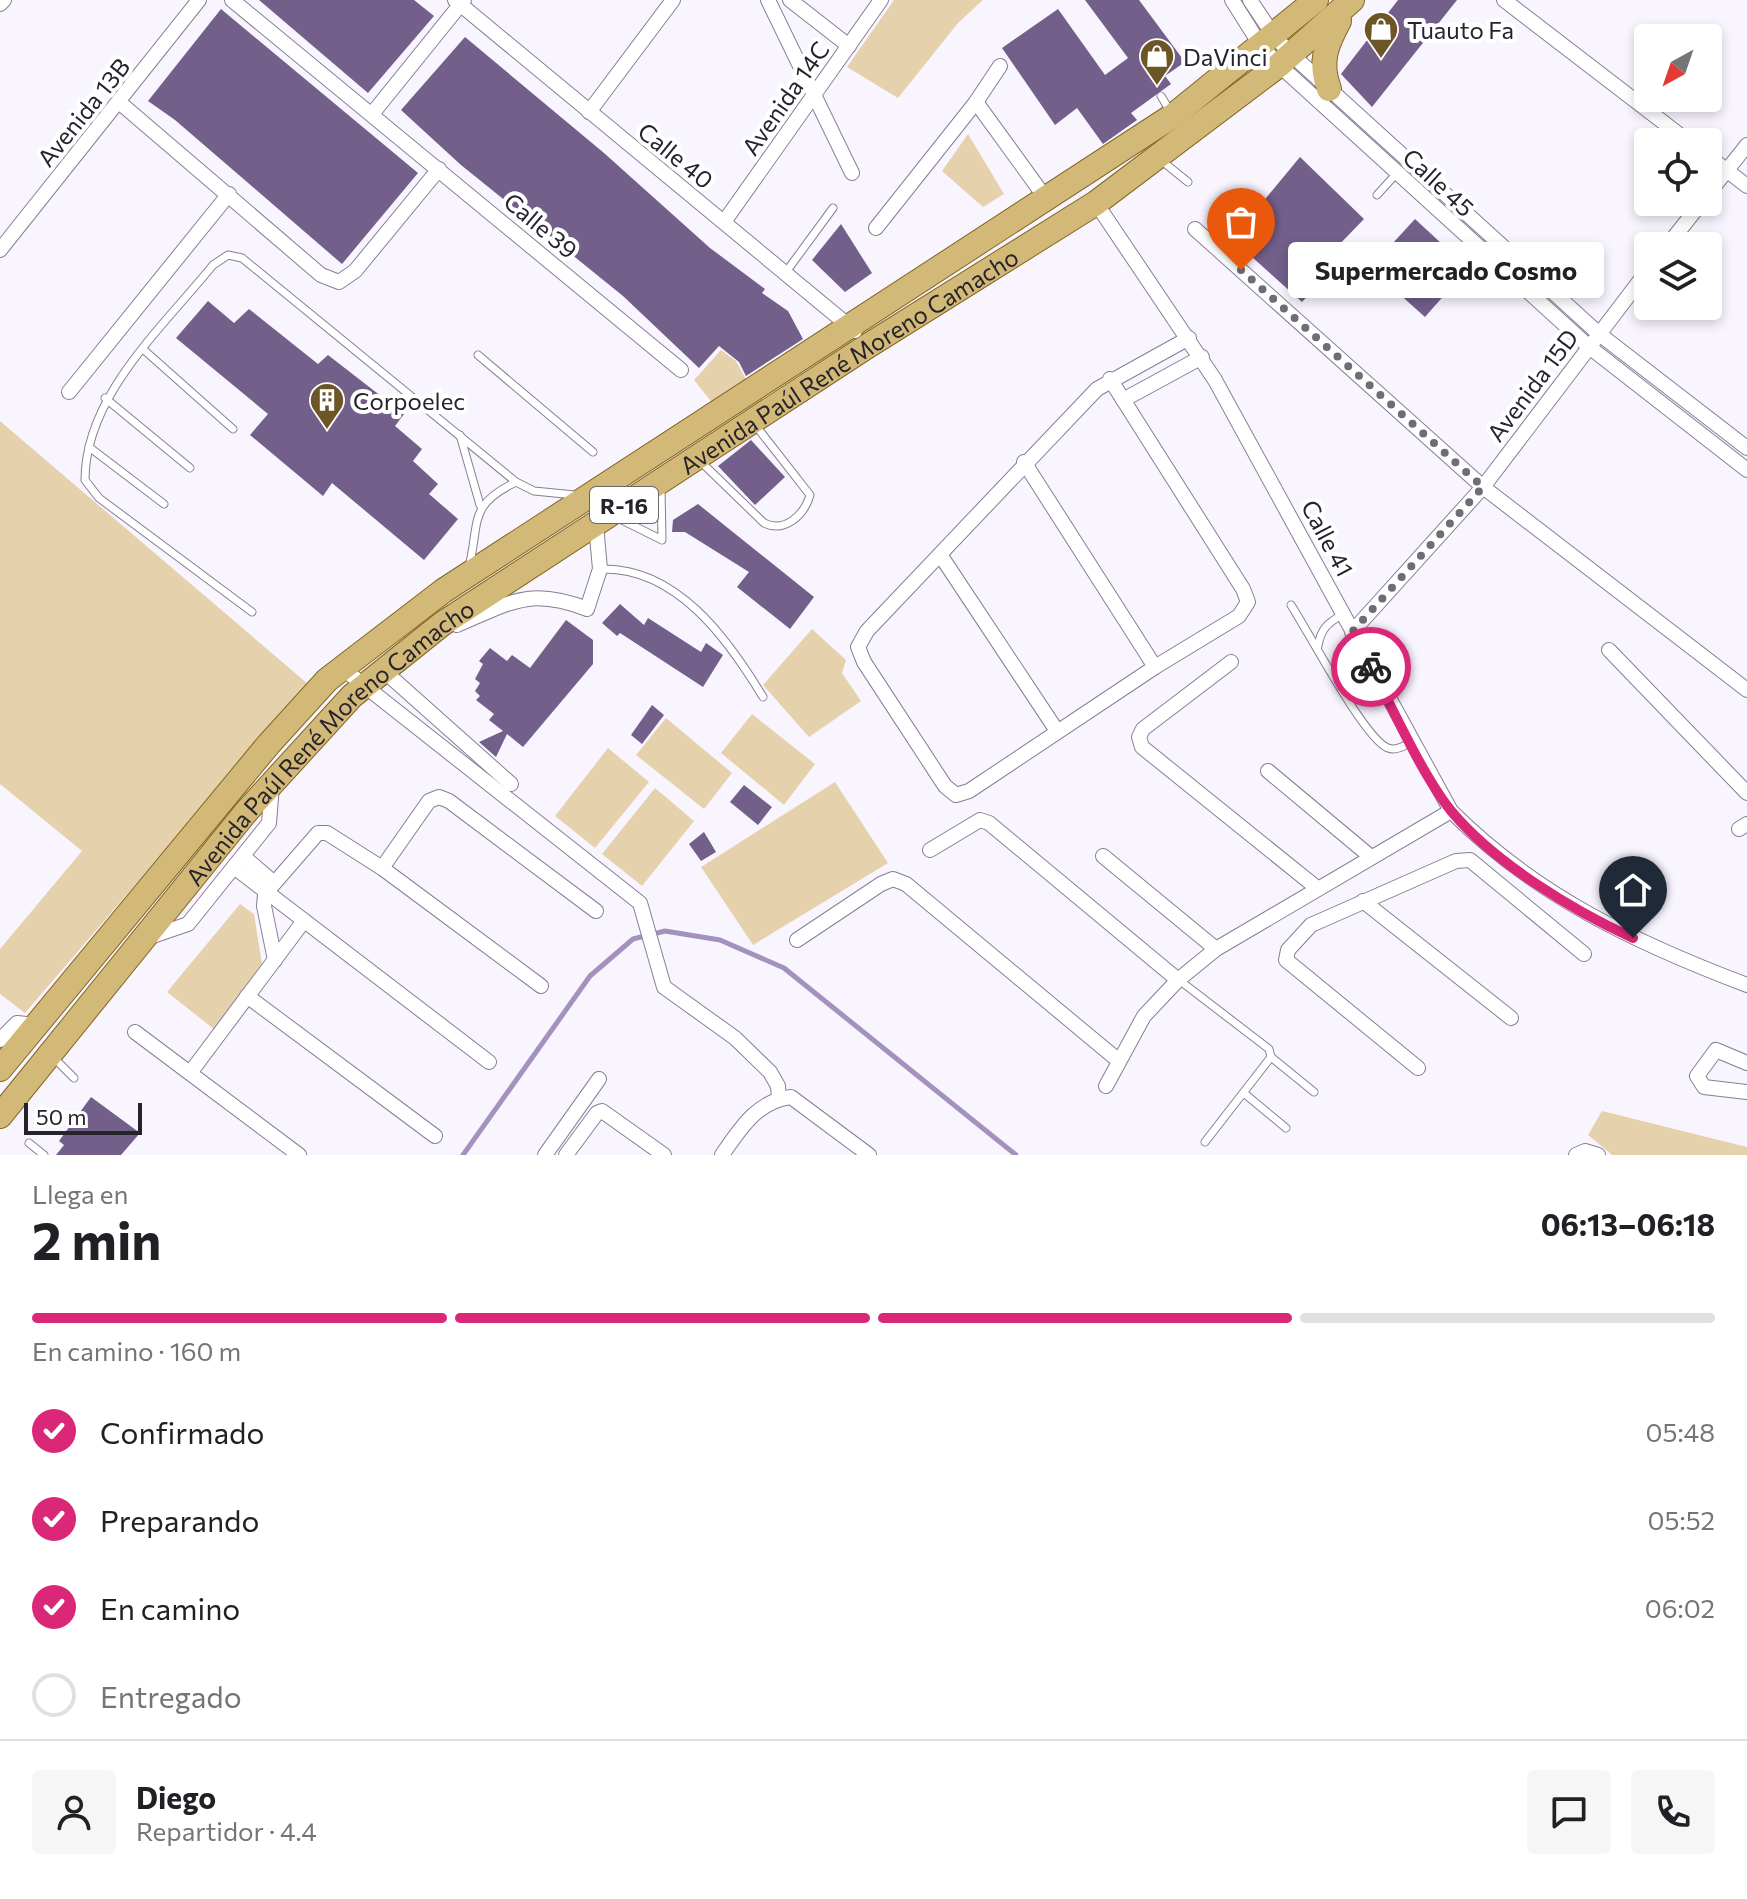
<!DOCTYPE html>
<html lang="es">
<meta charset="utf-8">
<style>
:root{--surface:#fff;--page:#f6f6f6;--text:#202124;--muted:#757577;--line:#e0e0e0;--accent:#db2777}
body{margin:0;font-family:Commissioner,sans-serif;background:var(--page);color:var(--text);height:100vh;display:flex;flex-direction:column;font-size:30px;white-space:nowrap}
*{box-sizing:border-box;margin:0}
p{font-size:26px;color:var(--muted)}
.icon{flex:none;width:44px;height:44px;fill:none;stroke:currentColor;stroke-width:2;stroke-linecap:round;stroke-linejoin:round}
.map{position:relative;height:1155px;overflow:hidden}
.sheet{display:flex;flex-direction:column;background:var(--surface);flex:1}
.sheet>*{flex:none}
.needle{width:52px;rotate:220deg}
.controls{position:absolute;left:1634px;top:24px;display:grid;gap:16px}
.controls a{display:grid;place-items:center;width:88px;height:88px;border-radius:8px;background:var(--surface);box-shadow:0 4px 12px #0003;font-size:40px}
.scale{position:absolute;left:24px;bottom:20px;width:118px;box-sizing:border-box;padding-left:8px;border:4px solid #27232d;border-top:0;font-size:22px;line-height:28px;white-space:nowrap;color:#27232d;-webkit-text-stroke:6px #fff;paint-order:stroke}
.pin{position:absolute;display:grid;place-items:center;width:68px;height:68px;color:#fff;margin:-82px -34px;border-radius:50% 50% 50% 0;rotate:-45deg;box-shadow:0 0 8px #0007}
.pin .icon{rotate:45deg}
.courier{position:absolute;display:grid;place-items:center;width:80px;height:80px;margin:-40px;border:6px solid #db2777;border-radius:50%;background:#fff;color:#222;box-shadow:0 2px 10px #0007}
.bubble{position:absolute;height:56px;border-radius:8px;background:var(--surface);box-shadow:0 4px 12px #0003;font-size:26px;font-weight:700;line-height:56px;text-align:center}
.headline em{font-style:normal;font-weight:700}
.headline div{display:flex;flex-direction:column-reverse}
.headline{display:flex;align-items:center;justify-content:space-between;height:136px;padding:0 32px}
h1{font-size:52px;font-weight:700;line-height:60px}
.bar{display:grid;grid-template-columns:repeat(4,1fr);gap:12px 8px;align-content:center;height:96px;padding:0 32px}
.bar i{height:10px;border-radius:6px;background:var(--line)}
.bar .selected{background:var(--accent)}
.bar p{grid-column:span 4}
.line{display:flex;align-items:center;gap:20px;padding:0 32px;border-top:2px solid var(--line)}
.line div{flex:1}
.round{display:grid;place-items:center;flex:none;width:84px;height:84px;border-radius:8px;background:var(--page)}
ol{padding:0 32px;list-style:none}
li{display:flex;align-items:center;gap:24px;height:88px}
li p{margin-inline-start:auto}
li .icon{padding:8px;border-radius:50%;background:var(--accent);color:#fff;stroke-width:4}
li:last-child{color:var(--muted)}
li i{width:44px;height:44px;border:4px solid var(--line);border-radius:50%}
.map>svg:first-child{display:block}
</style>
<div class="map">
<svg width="1747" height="1155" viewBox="0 0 1747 1155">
<rect width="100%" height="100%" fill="#f9f5ff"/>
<g fill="#e5d2ad">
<polygon points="894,0 983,0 958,23 898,98 847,67"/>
<polygon points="968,134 1004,194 983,207 942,171"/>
<polygon points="721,350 736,361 748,383 714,405 694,380"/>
<polygon points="0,421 308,684 25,1013 0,994 0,949 82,851 0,784"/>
<polygon points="812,629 846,660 842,673 861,701 809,737 763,685"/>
<polygon points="752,714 815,764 784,805 721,753"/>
<polygon points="666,718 732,773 704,809 636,755"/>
<polygon points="608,748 649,782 595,848 555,816"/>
<polygon points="835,782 888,863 753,945 701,867"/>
<polygon points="655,788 694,821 642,886 602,854"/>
<polygon points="240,904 254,914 262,964 215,1030 167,992"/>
<polygon points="1602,1111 1747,1147 1747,1155 1612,1155 1588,1135"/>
</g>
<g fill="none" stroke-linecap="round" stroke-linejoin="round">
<polyline stroke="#a491be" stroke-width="5" points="463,1155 590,976 633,939 665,931 720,940 784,968 1016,1155"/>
</g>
<g fill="#725f8a">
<polygon points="259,0 414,0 434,16 368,93"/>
<polygon points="1085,0 1139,0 1185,62 1165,76 1171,84 1131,113 1137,120 1103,144 1077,108 1055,125 1002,48 1058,9 1105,75 1128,58"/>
<polygon points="1398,0 1457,0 1372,107 1341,74"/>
<polygon points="221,9 418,173 342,264 175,120 148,101"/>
<polygon points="465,37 604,153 710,248 765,289 762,293 788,311 803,339 746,376 739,362 719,346 699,368 623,296 461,165 401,110"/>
<polygon points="1300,157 1364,219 1334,250 1342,259 1302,302 1232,239"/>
<polygon points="1415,219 1468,268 1425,317 1370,268"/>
<polygon points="841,224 872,273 845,292 812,260"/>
<polygon points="208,301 234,323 249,309 318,364 328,355 404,414 395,426 422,449 413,461 438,484 429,494 458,519 424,560 332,483 323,496 250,435 268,414 176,338"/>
<polygon points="751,440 785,477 755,505 718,466"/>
<polygon points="698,504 814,597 790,629 737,587 749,572 685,532 672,532 673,520"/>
<polygon points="620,604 644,625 648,618 701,652 706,643 723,655 703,687 620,633 617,636 602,623"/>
<polygon points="566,620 593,640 593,664 523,747 507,734 496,757 479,742 503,731 489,720 494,714 476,700 480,696 475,691 480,683 475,679 483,664 479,661 490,648 507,661 512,655 530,668"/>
<polygon points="652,705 664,715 642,744 631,735"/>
<polygon points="744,785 772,807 758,825 730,802"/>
<polygon points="704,832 716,852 701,861 689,844"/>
<polygon points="91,1097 140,1133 121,1155 56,1155 64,1145 59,1141"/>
</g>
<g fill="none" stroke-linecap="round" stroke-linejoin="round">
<g stroke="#877e94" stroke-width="9">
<g id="service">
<polyline points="1161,96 1170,111"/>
<polyline points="1162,161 1188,182"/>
<polyline points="1377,195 1397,173"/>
<polyline points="786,272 833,208"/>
<polyline points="144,350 233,429"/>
<polyline points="478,355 593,452"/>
<polyline points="105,398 190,468"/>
<polyline points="460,435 480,505"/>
<polyline points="89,447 164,504"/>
<path d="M700 461 764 523C784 533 804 516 810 495L756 426"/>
<polyline points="616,517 662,540 661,488"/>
<path d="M469 567C480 521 468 505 516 482L534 491 575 495"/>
<path d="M600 569C676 566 728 639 763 697"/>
<path d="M1291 605C1308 631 1365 740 1388 748 1396 751 1404 746 1411 742"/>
<path d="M252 612 99 498 85 480C85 396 163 327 213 265L228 255 242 258 516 482"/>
<path d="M1318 646C1321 628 1328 623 1343 614"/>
<polyline points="1179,980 1269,1049 1271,1057 1205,1142"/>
<polyline points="53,1057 74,1078"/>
<polyline points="1271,1057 1314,1092"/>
<polyline points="1245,1094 1286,1128"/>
<polyline points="29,1143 44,1155"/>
</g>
</g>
<g stroke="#877e94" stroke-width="16">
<g id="minor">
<polyline points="232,0 681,370"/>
<polyline points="455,0 855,331"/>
<polyline points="768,0 852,173"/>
<polyline points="790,0 849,46"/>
<polyline points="1232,0 1261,46 1279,65 1588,346 1747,470"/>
<polyline points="1250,0 1274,36 1292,55 1598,333 1747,448"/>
<polyline points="1504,0 1689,142"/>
<polyline points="0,4 4,0"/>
<polyline points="119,102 321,275 339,282 355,271 439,169"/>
<polyline points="976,102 1047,200"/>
<polyline points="589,112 673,0"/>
<polyline points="372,114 464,0"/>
<polyline points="1708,156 1747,186"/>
<polyline points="1708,194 1747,145"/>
<path d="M1096 203 1215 380 1451 811C1536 896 1636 943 1747 985"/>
<polyline points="724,222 881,0"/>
<polyline points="876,228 976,102 1000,66"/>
<polyline points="1195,229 1483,487 1747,690"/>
<polyline points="1667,246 1702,202"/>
<polyline points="0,250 199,0"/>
<polyline points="1110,379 1243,589 1248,602 1239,616 1155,667 969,791 956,795 945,786 864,662 858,647 867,631 1097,389 1189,338"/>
<polyline points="69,392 229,194"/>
<polyline points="1123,400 1202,357"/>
<polyline points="1024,462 1155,667"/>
<polyline points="941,556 1057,731"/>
<path d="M457 625C511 602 530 587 587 609L600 569 596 525"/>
<polyline points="1352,632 1483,487 1648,270"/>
<polyline points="1609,650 1747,793"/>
<polyline points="1231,662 1143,729 1139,737 1142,747 1317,888"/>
<polyline points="342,668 640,903 664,987 735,1038 770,1072 778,1086 779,1099"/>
<polyline points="384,671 511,784"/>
<polyline points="1268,771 1371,857"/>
<polyline points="1739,829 1747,824"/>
<polyline points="930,850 980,820 989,823 1178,980"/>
<polyline points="243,856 273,882"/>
<polyline points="1103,856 1216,949"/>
<polyline points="234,867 489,1062"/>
<polyline points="382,868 429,801 439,797 449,801 596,911"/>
<polyline points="1363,901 1511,1018"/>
<polyline points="147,938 188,924 269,823 272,785"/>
<polyline points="797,940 881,884 893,879 906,884 1119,1061"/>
<polyline points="275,960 264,906 265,894 318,833 327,833 382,868 541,986"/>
<polyline points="247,996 435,1136"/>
<polyline points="135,1032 299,1155"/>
<polyline points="0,1040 17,1023 36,1025"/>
<polyline points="1747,1063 1716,1050 1697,1076 1704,1087 1747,1092"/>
<polyline points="1418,1068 1286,960 1288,950 1311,925 1456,861 1470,860 1584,954"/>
<polyline points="190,1073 303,922"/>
<polyline points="1106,1086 1144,1016 1178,980 1216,949 1451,811"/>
<polyline points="545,1155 599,1079"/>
<polyline points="566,1155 597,1113 602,1111 664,1155"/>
<path d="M722 1155C740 1129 757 1101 791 1097L869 1155"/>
<polyline points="1576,1155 1585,1151 1598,1155"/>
</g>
</g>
<g stroke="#846622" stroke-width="26">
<g id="primary">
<path d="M1329 89C1319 62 1326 45 1339 21"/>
<polyline points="0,1069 268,745 327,680 443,591 1174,115 1316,0"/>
<path id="s1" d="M0 1116 246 812 352 696 442 624 866 347 1096 203 1279 65 1352 0"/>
</g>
</g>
<use href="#service" stroke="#fff" stroke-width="7"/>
<use href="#minor" stroke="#fff" stroke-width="14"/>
<use href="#primary" stroke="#d3b977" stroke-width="24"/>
</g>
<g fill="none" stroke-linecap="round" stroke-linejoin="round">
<polyline stroke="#706c76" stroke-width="8" stroke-dasharray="0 14.4" points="1241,270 1483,487 1352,632 1371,667"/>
<path stroke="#db2777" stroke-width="10" d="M1371 667C1393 709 1423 777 1452 812 1495 863 1572 910 1633 938"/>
</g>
<defs>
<g id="shop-pin" transform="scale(1.8)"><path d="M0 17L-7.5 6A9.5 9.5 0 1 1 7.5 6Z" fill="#6d5626" stroke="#fff"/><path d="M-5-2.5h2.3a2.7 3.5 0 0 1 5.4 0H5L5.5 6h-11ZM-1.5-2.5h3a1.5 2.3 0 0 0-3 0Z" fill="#fff"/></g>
<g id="building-pin" transform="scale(1.8)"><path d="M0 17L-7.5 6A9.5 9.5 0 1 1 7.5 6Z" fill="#6d5626" stroke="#fff"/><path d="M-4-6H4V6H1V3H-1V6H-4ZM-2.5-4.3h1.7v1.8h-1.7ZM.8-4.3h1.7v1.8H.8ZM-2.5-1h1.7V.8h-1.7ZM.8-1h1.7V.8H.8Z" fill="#fff"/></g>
</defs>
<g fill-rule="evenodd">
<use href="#shop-pin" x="1381" y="29"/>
<use href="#shop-pin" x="1157" y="56"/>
<use href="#building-pin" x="327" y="400"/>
</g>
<g text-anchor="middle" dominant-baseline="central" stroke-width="8" stroke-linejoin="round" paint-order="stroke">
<rect fill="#fff" stroke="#68656c" stroke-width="2" x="590" y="487" width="68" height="36" rx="6"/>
<g font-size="22" font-weight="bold" fill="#27232d">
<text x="624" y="505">R-16</text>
</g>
<g font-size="24" fill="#27232d" stroke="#fff" text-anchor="start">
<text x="1407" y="29">Tuauto Fa</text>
<text x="1183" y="56">DaVinci</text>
<text x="353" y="400">Corpoelec</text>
</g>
<g font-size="24" fill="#27232d" stroke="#fff">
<text transform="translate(785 98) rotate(-55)">Avenida 14C</text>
<text transform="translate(83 112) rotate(-51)">Avenida 13B</text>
<text transform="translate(676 155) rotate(39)">Calle 40</text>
<text transform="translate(1439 182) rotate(43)">Calle 45</text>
<text transform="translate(541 225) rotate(40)">Calle 39</text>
<text stroke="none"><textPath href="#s1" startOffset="1148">Avenida Paúl René Moreno Camacho</textPath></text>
<text transform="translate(1532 385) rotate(-53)">Avenida 15D</text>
<text transform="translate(1328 538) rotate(62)">Calle 41</text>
<text stroke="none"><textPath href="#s1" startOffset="500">Avenida Paúl René Moreno Camacho</textPath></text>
</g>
</g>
</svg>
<div class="controls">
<a><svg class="needle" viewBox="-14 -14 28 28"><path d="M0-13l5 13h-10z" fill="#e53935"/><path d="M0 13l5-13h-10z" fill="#757577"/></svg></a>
<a><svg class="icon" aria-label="locate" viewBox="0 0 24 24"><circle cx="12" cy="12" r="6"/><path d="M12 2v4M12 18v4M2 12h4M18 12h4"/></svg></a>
<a><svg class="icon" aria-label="layers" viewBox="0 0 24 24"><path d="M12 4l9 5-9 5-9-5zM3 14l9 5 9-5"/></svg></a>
</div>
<div class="scale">50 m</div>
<div class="pin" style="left:1241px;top:270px;background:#ea580c"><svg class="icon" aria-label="bag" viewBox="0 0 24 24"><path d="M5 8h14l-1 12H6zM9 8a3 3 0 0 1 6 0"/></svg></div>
<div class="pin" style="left:1633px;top:938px;background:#1f2937"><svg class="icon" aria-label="home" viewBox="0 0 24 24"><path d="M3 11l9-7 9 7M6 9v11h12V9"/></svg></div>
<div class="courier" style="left:1371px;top:667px"><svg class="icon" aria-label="bike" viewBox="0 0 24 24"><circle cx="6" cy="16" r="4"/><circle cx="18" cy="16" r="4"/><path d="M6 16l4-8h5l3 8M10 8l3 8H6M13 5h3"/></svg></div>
<div class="bubble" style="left:1288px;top:242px;width:316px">Supermercado Cosmo</div>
</div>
<section class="sheet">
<div class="headline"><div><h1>2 min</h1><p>Llega en</p></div><em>06:13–06:18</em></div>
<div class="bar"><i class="selected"></i><i class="selected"></i><i class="selected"></i><i></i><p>En camino · 160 m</p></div>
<ol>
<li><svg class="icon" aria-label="check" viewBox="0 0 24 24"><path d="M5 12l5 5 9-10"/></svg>Confirmado<p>05:48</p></li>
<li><svg class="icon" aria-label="check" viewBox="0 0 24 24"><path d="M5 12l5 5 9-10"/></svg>Preparando<p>05:52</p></li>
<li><svg class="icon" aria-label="check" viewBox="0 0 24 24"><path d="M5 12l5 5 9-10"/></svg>En camino<p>06:02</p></li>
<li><i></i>Entregado</li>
</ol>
<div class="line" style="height:144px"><a class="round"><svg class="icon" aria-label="person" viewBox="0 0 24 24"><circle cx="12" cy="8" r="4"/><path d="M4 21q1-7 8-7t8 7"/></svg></a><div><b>Diego</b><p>Repartidor · 4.4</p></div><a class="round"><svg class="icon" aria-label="chat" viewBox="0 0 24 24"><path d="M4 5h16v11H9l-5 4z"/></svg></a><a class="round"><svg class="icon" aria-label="phone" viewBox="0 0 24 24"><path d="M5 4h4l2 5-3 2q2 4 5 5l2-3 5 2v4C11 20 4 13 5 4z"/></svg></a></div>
</section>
